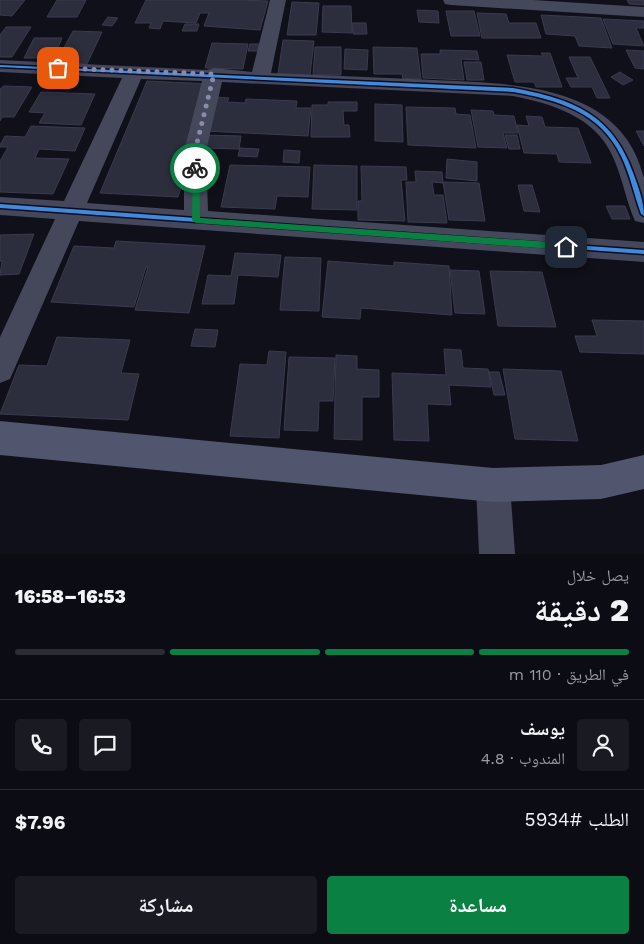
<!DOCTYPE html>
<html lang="ar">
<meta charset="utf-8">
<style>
:root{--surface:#0c0c14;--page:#1a1a22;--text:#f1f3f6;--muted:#9a9ba0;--line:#2c2c34;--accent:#0b8043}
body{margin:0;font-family:"Work Sans","Noto Naskh Arabic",sans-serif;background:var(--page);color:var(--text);direction:rtl;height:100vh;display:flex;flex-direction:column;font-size:19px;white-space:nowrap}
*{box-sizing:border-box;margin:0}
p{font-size:16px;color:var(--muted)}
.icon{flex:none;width:28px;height:28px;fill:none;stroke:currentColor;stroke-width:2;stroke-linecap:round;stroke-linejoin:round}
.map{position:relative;height:554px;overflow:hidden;direction:ltr}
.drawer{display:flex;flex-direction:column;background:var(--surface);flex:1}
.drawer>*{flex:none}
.pin{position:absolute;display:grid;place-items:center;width:42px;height:42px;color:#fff;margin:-21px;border-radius:10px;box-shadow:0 2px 8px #0006}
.courier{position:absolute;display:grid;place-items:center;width:50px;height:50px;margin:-25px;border:4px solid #0b8043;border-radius:50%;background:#fff;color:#222;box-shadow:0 1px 6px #0007}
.head em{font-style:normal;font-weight:800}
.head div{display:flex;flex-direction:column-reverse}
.head{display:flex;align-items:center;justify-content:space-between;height:85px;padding:0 15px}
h1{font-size:32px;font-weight:800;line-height:38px}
.bar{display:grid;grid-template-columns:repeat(4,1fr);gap:8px 5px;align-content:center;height:60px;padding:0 15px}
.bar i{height:6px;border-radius:4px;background:var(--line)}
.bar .active{background:var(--accent)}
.bar p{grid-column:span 4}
.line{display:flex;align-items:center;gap:12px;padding:0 15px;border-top:1px solid var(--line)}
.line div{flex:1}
.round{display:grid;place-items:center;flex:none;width:52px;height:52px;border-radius:5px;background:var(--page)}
.cta{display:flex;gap:10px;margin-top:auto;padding:10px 15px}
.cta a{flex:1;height:58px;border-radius:5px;background:var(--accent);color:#fff;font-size:20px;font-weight:800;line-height:58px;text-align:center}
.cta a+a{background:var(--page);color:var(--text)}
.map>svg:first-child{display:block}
</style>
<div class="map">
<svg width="644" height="554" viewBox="0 0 644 554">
<rect width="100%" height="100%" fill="#10101a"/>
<g fill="#2d2e3d" stroke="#3b3a4e">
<polygon points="0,0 25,0 12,16 0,15"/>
<polygon points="57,0 86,0 77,17 47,17"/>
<polygon points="146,0 238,0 268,1 260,30 204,26 209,13 200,13 196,23 163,21 160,29 149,28 151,23 135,23"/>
<polygon points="627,0 644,0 644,5 629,4"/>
<polygon points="292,2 319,3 316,35 287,35"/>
<polygon points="323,6 351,6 352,33 322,32"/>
<polygon points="417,10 438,11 439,23 419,22"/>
<polygon points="446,11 474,11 480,36 451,36"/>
<polygon points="477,13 506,14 509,23 536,23 541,38 482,38"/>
<polygon points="541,15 601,18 612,48 579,46 575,36 546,34"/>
<polygon points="108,17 118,18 112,26 102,25"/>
<polygon points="603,19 644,21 644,28 636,28 644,46 613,44"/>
<polygon points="352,23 366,23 367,34 353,34"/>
<polygon points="185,24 199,24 197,31 182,31"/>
<polygon points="6,27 31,27 12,57 0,57 0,35"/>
<polygon points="73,31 102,32 87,64 72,63 77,54 61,53"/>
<polygon points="34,38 62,38 54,58 24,58"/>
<polygon points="283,40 314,41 310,75 278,74"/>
<polygon points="212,43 248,44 243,69 205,68"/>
<polygon points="250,44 261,44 260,51 248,51"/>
<polygon points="315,47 341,47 341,75 313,75"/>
<polygon points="373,47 417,48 421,79 403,79 402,74 374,74"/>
<polygon points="345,49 368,50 367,70 344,69"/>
<polygon points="440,50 477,51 479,60 461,59 464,80 423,78 421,54 440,54"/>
<polygon points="626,50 644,51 644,69 635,68"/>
<polygon points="541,53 550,53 562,87 536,87 534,82 515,82 507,55 543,56"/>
<polygon points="569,57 590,57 610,98 597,98 592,87 571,87 566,78 578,78"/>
<polygon points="464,62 481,62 484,80 467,80"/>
<polygon points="620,72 633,80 623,85 611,77"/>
<polygon points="147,81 212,84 178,197 100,193"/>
<polygon points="4,86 32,87 14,117 2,117 0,121 0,89"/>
<polygon points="41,92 95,94 81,125 39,123 45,113 29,112"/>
<polygon points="215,97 229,98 227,102 245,103 246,99 297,101 296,108 311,108 308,136 204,131"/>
<polygon points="328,102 357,102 357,111 343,111 344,125 349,125 350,137 311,137 312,105 328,105"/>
<polygon points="375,104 402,105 403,142 375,141"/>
<polygon points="406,107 455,108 456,114 470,115 476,148 408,145"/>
<polygon points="471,110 493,111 494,115 514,116 518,133 503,133 507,148 478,147"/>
<polygon points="526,116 542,117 545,127 578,128 591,163 559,162 557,154 524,153 517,125 529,126"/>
<polygon points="31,126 85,128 75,151 39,149 35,158 69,159 53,194 0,192 0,161 8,147 0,147 0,145 5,136 25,137"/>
<polygon points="636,131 644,131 644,146"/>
<polygon points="205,135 241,136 239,149 202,148"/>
<polygon points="505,135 517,135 520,149 509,149"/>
<polygon points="240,148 259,149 257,157 238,156"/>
<polygon points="284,150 300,151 299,163 283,162"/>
<polygon points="447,159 477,162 477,181 446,178"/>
<polygon points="230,165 310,167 308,197 277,196 275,209 221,207"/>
<polygon points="314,165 357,166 357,210 312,209"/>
<polygon points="361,166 406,167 407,180 401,180 405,221 358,220 358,201 362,201"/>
<polygon points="415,171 442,172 443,183 432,182 434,195 443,195 447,223 408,222 406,182 416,182"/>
<polygon points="443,182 479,183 485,221 449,220"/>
<polygon points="518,185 532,185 540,212 524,211"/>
<polygon points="606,206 625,206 630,219 612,219"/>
<polygon points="34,234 19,274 0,275 2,261 0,261 0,235"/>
<polygon points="116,241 205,246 189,313 135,310 148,267 146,267 134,307 51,302 74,246 114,248"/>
<polygon points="235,253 281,255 278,277 238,275 234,304 202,304 208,275 231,276"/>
<polygon points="285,257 321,258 319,311 280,310"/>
<polygon points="328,261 394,266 394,262 449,266 452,315 361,308 360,319 322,317"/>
<polygon points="450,270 479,271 485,314 455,313"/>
<polygon points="490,271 542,272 556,327 498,326"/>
<polygon points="592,320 644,321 644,354 580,352 575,336 597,336"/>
<polygon points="195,329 218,330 215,347 191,346"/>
<polygon points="57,337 130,340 121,373 139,374 128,420 0,414 19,365 47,366"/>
<polygon points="444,349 461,350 463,368 488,369 491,387 449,385 451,405 427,404 429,441 394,440 392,373 446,375"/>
<polygon points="269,351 286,352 279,438 230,436 240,364 267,365"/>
<polygon points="336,355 357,356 357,369 379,370 379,397 362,397 362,440 334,439"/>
<polygon points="289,357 335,358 333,401 319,401 318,431 284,430"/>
<polygon points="503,369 561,371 578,441 515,439"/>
<polygon points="489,372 499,372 505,395 494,395"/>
</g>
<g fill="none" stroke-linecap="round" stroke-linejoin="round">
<g fill="#45475b" fill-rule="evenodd">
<path d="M270 0H286L271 73C325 75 380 78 434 80 511 84 621 82 644 178 644 191 644 209 644 223L635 221 632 214C625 195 621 174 612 155 594 116 552 104 513 96L222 82 206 151 208 211 644 242V262L79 221 10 379 0 383V337L55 219 0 215V197L64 201 122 78 0 72V60L207 70 214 68 252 72ZM141 79 202 81 184 151V210L87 203Z"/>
<polygon points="443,0 533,0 644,7 644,17 451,5 445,4"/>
<polygon points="493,468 505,473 510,485 515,554 479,554 476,485 481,473"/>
</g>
<polygon fill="#51556e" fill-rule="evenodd" points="0,421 493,468 601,465 644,455 644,489 601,499 493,502 0,455"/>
<g stroke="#0d0c1e" stroke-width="3">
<g id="cycleway">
<path d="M0 65 513 88C573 99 613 114 634 175 639 189 644 202 644 216L641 214C634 195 630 174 621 156 600 112 558 100 513 92L0 67Z"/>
<polygon points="0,204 644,250 644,254 0,208"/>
</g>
</g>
<use href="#cycleway" fill="#408adc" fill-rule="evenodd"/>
</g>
<polygon fill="#0b8043" points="193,166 199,168 200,218 566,243 570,247 566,250 196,223 192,220"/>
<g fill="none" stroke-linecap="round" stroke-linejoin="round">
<polyline stroke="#898aae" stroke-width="5" stroke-dasharray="0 9" points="58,68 214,74 195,151 195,168"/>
</g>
</svg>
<div class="pin" style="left:58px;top:68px;background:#ea580c"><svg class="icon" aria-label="bag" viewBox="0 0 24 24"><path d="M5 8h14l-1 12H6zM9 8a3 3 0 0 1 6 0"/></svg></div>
<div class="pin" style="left:566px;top:247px;background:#1f2937"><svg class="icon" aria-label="home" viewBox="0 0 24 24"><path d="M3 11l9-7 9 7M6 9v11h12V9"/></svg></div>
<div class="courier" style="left:195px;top:168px"><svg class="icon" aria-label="bike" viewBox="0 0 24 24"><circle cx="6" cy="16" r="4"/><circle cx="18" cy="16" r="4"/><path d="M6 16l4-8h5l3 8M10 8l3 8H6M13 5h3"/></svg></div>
</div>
<section class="drawer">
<div class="head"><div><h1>2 دقيقة</h1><p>يصل خلال</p></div><em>16:53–16:58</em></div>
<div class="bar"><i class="active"></i><i class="active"></i><i class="active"></i><i></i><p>في الطريق · 110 m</p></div>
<div class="line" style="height:90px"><a class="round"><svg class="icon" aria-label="person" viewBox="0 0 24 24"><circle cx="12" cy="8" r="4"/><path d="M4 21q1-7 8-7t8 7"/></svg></a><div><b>يوسف</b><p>المندوب · 4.8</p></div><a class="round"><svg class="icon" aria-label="chat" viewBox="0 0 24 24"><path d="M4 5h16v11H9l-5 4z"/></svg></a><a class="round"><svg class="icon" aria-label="phone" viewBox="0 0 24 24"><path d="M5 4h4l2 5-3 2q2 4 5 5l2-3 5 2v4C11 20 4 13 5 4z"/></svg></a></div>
<div class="line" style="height:65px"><div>الطلب #5934</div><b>$7.96</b></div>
<div class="cta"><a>مساعدة</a><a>مشاركة</a></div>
</section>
